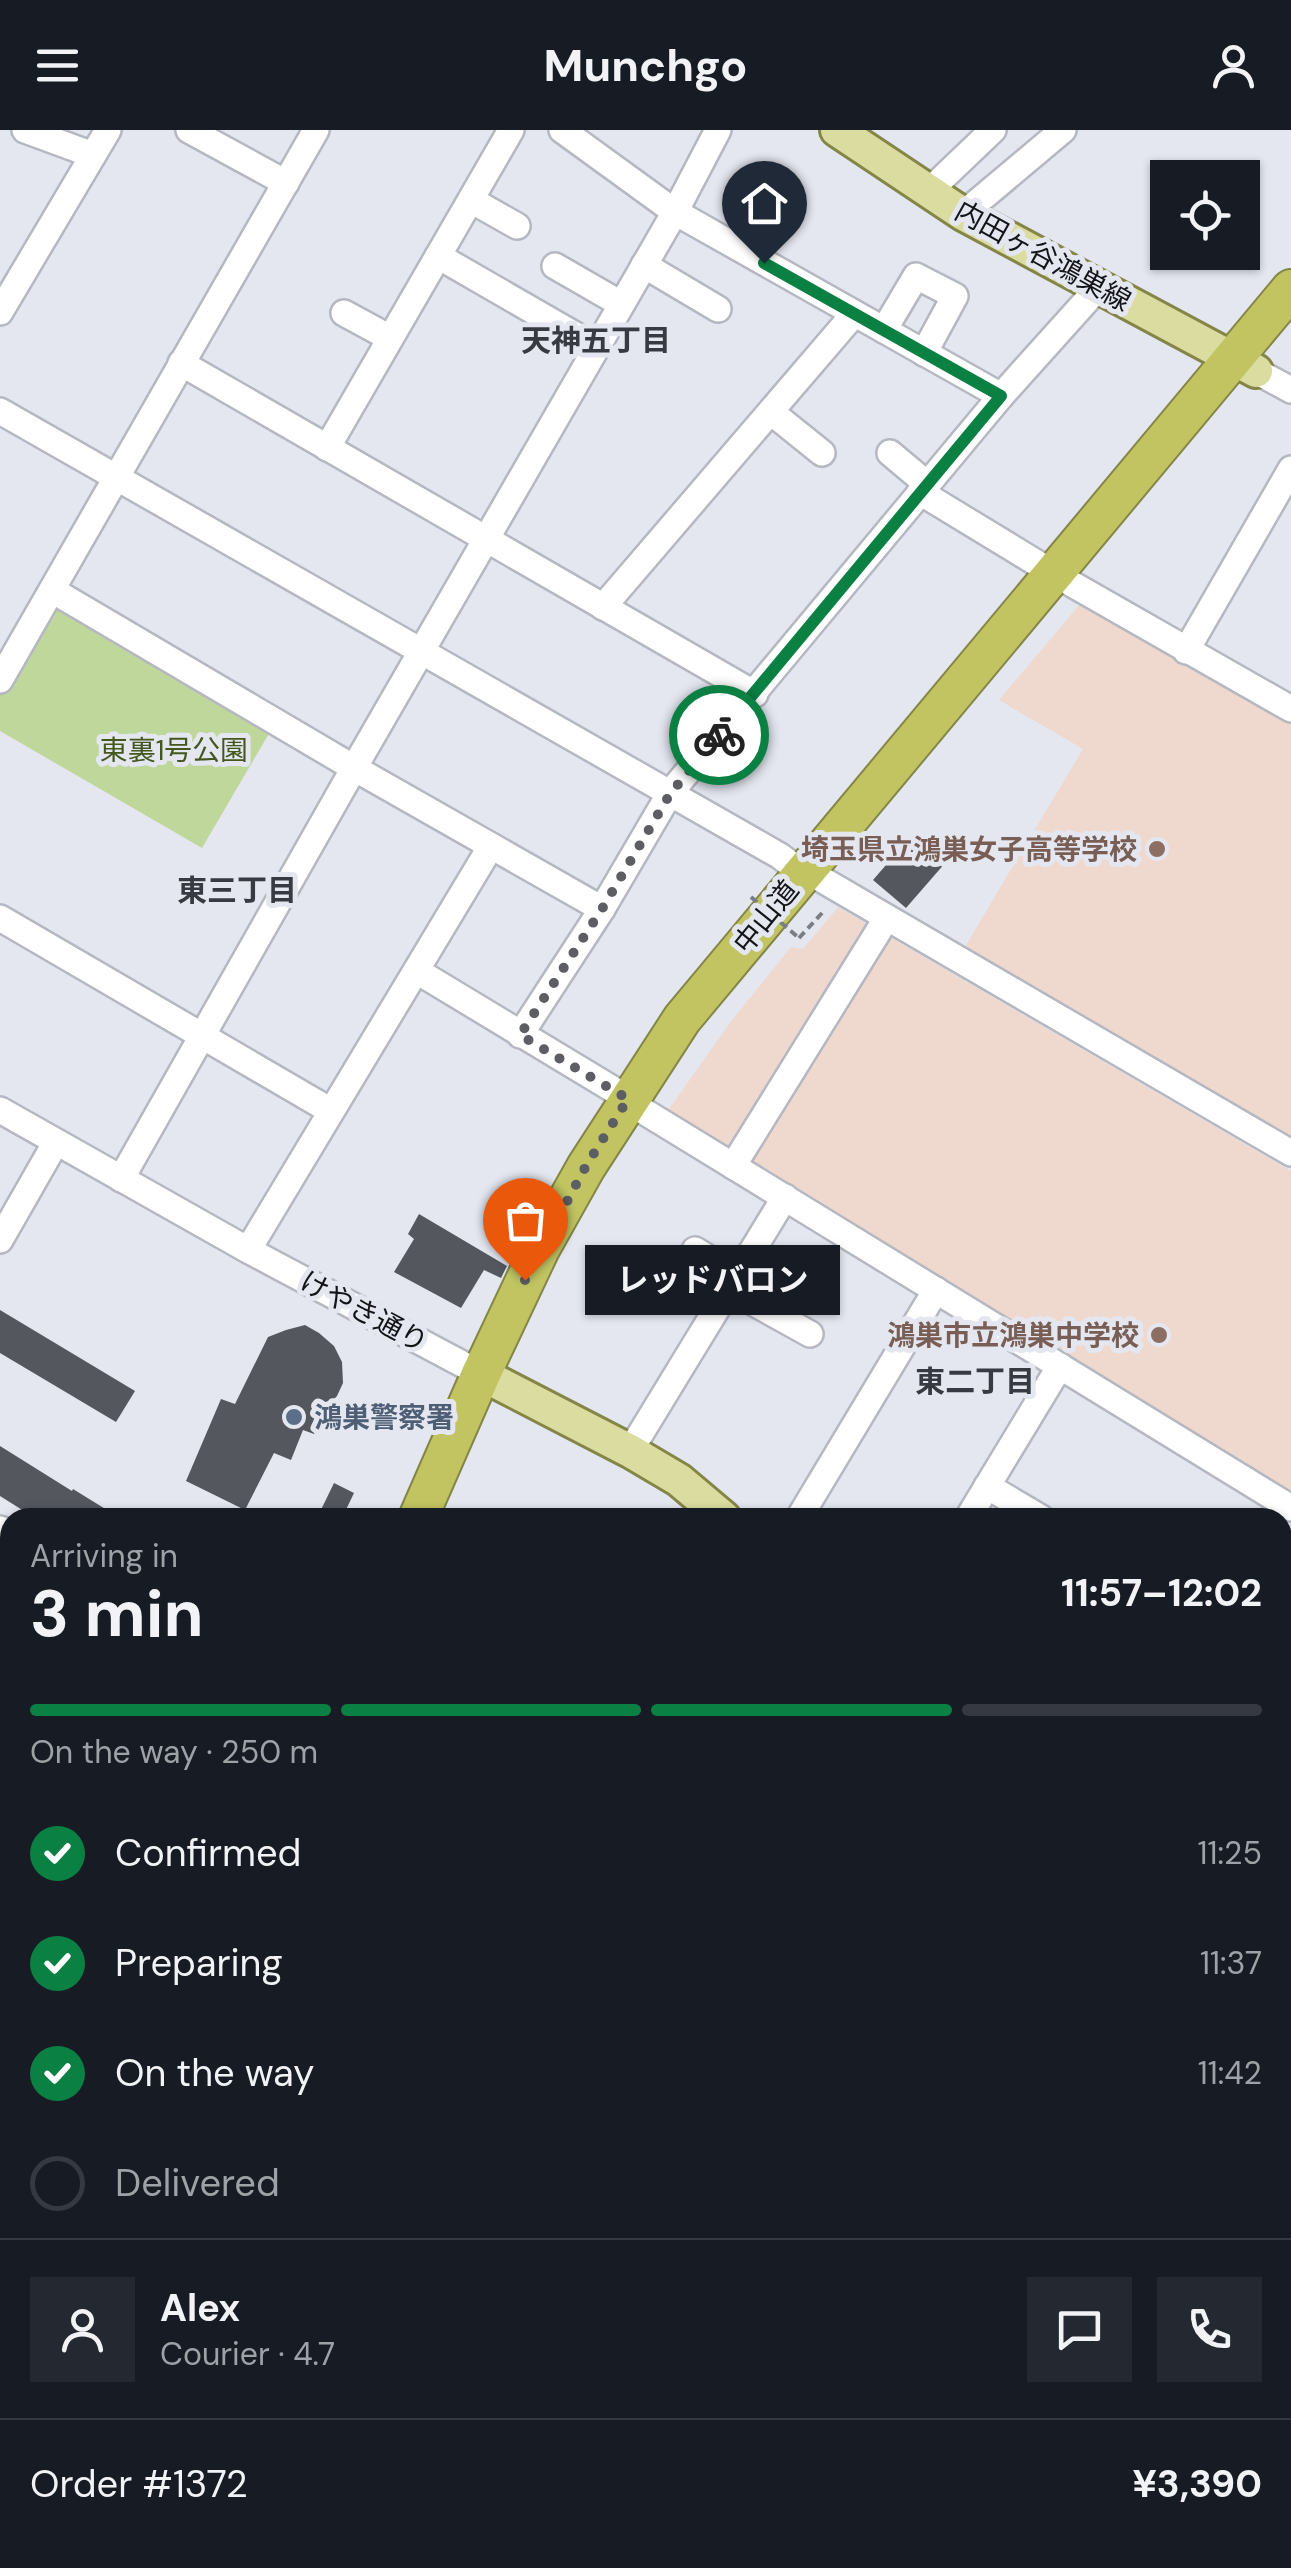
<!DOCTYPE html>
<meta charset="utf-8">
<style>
:root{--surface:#171b24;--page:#242831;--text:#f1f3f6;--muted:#9ea1a6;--line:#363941;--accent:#0b8043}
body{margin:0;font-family:"DM Sans","Noto Sans JP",sans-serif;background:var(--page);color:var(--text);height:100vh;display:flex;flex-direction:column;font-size:38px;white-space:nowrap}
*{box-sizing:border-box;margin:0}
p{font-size:32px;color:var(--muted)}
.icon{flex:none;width:55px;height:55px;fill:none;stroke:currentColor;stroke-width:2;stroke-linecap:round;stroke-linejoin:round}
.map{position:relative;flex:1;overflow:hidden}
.side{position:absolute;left:0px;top:1378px;width:1292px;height:1062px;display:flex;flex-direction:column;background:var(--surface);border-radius:30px 30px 0 0;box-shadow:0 2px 8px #0004}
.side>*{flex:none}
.buttons{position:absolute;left:1150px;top:30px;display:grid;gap:20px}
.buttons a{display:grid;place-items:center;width:110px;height:110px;border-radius:0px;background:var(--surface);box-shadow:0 2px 8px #0004;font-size:50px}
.pin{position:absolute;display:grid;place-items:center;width:85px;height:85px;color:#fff;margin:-102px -42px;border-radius:50% 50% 50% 0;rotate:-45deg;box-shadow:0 0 10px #0007}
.pin .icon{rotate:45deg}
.courier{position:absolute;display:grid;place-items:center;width:100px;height:100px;margin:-50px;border:8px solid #0b8043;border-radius:50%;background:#fff;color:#222;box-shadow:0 2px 12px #0007}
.bubble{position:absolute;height:70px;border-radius:0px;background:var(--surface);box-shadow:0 2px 8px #0004;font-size:32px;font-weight:700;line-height:70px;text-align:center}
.head em{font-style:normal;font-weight:700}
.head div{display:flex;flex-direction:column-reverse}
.head{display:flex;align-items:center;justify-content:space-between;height:170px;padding:0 30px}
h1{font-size:65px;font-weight:700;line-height:75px}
.bar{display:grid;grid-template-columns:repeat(4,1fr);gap:15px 10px;align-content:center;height:120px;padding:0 30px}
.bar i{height:12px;border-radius:8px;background:var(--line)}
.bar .selected{background:var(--accent)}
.bar p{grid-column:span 4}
.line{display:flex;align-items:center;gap:25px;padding:0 30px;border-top:2px solid var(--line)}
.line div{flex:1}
.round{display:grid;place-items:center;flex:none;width:105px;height:105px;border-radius:0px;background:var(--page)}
ol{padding:0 30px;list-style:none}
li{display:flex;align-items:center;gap:30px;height:110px}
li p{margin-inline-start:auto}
li .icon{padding:10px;border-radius:50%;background:var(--accent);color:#fff;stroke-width:4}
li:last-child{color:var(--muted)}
li i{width:55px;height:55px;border:5px solid var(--line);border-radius:50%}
header{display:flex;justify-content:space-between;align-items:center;height:130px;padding:0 30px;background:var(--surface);font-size:45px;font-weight:700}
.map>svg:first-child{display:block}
</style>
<header><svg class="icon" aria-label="menu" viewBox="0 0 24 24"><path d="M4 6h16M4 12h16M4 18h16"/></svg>Munchgo<svg class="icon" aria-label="person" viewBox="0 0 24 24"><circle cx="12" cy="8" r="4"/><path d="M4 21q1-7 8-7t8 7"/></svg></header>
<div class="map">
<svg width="1291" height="2438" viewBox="0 0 1291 2438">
<rect width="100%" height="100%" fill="#e4e7f0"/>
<g fill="#efd8cd">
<polygon points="1081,473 1291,589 1291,1014 963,820 1083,619 999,570"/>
<polygon points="838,777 1291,1041 1291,1368 667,982 732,890 791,817 803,819"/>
</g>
<g fill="#c0d79b">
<polygon points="58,473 274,595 202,718 0,601 0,565 50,475"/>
<polygon points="1283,2335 1291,2342 1291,2438 1063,2438 1052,2430 1282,2430"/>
</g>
<g fill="#54575e">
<polygon points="913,704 946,732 906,778 873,750"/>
<polygon points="419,1084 507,1136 501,1148 484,1140 461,1178 394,1142 414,1109 408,1104"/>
<polygon points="0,1180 135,1261 116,1292 0,1223"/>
<polygon points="305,1195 319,1203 334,1216 342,1232 343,1253 337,1266 326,1277 314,1304 303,1300 291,1330 274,1323 245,1380 186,1351 221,1269 235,1274 268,1207 286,1200"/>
<polygon points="0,1316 72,1361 73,1359 120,1388 35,1388 0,1366"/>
<polygon points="334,1353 354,1363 342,1388 317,1388"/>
</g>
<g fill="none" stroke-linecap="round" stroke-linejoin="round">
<g stroke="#b5b8c1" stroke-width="30">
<g id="minor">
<polyline points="25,0 93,25"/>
<polyline points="189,0 286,53"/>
<polyline points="562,0 675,82 1001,266"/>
<polyline points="928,62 993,0"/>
<polyline points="471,70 517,96"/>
<polyline points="963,84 1063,0"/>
<polyline points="438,126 596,217"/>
<polyline points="644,135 718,179"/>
<polyline points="555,136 621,174"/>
<polyline points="0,182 108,0"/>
<polyline points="344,183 390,208"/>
<polyline points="884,200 916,146 955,166 924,223"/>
<polyline points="181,233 755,564"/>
<polyline points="1256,241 1291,260"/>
<polyline points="0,281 780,726 802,743"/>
<polyline points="771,282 822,323"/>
<polyline points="327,318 511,0"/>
<polyline points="890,323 927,354"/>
<polyline points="920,362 1053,443"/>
<polyline points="1072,454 1291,579"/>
<polyline points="52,460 354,638 602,779"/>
<polyline points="603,477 854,184"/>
<polyline points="1186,521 1291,339"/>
<polyline points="0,550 316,0"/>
<polyline points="821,749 1291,1023"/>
<polyline points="0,788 331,981"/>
<polyline points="417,841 629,969"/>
<polyline points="520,905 602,779 670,663 1001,266 1098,158"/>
<polyline points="0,980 248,1120 481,1244"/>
<polyline points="645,982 1291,1378"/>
<polyline points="733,1036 886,789"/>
<polyline points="121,1049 354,638 675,82 718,0"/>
<polyline points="0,1110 56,1012"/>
<polyline points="248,1120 491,716"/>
<polyline points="695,1120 737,1146"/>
<polyline points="729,1159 810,1204"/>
<polyline points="630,1321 785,1067"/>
<polyline points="987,1356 1041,1388"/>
<polyline points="799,1388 936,1160"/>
<polyline points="968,1388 1060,1236"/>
<polyline points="0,1399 10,1404"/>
<polyline points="1282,1426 1291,1414"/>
<polyline points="0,1437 10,1443"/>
<polyline points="0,1528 10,1534"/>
<polyline points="1282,1569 1291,1574"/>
<polyline points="0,1630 10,1636"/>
<polyline points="1282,1649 1291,1637"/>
<polyline points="0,1686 10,1670"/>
<polyline points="0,1730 10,1736"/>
<polyline points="1282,1733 1291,1739"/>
<polyline points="0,1944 10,1923"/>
<polyline points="1282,2072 1291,2066"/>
<polyline points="0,2132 10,2136"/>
<polyline points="1282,2216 1291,2223"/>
<polyline points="1282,2250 1291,2241"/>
<polyline points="1282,2335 1291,2342"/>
<polyline points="178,2430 187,2438"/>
<polyline points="361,2430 369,2438"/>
<polyline points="1052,2430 1063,2438"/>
<polyline points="103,2438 107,2430"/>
<polyline points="501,2438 508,2430"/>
<polyline points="640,2438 669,2430"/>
</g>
</g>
<g stroke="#848647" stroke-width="38">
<g id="major">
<polyline points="837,0 963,84 1256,241"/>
<polyline points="481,1244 630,1321 679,1350 724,1388"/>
<polyline points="1282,1925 1291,1933"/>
</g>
</g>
<g stroke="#848647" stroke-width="42">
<g id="highway">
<polyline points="418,1388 481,1244 540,1119 586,1037 682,889 1291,159"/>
<polyline points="0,2302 10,2279"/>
<polyline points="0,2355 10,2333"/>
</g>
</g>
<polyline stroke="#7b7d83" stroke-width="4" stroke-dasharray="8 5" stroke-linecap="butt" points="799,808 823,782"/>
<use href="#minor" stroke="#fff" stroke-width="25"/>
<use href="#major" stroke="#dadca0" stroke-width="32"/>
<use href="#highway" stroke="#c1c461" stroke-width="38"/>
<polyline stroke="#7b7d83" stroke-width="4" stroke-dasharray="8 5" stroke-linecap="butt" points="751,767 799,808"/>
</g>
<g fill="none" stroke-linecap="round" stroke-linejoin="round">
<polyline stroke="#5c5e63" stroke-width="10" stroke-dasharray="0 18" points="525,1150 586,1036 628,969 520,905 602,779 670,664 719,605"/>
<polyline stroke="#0b8043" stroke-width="12" points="719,605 1001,266 764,133"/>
</g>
<g fill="#8d6e63" stroke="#e4e7f0" stroke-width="4">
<circle cx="1157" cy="719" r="10"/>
<circle cx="1159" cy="1205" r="10"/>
</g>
<circle fill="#5c6f8a" stroke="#e4e7f0" stroke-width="4" cx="294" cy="1287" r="10"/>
<g text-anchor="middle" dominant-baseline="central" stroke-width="10" stroke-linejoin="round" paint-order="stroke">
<g font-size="28" fill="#131417" stroke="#e4e7f0">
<text transform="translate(1043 126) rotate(29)">内田ヶ谷鴻巣線</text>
<text transform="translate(766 787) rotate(-51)">中山道</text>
<text transform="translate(364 1182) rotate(28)">けやき通り</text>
</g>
<g font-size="28" fill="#44571d" stroke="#e4e7f0">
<text x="174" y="620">東裏1号公園</text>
</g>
<g font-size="28" font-weight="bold" fill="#785e54" stroke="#e4e7f0" text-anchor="end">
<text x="1137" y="719">埼玉県立鴻巣女子高等学校</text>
<text x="1139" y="1205">鴻巣市立鴻巣中学校</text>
</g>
<g font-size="28" font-weight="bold" fill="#4e5e75" stroke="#e4e7f0" text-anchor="start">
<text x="314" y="1287">鴻巣警察署</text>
</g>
<g font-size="30" font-weight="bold" fill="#383a41" stroke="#e4e7f0">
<text x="596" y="210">天神五丁目</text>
<text x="237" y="760">東三丁目</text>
<text x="975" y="1251">東二丁目</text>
</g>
</g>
</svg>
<div class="buttons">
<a><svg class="icon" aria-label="locate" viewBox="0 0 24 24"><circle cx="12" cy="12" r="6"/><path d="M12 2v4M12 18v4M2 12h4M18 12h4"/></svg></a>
</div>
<div class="pin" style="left:525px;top:1150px;background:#ea580c"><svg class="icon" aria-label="bag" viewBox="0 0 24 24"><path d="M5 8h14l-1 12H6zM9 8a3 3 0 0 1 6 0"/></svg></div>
<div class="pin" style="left:764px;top:133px;background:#1f2937"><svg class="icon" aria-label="home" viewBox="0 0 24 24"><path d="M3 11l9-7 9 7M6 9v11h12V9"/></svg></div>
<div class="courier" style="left:719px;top:605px"><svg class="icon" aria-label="bike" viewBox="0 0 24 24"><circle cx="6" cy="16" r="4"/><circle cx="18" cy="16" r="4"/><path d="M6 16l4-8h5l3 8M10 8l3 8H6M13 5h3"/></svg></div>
<div class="bubble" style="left:585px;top:1115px;width:255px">レッドバロン</div>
<section class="side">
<div class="head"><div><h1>3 min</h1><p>Arriving in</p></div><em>11:57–12:02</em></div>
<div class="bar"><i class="selected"></i><i class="selected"></i><i class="selected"></i><i></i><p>On the way · 250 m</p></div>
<ol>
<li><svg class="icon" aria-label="check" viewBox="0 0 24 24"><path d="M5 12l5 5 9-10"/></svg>Confirmed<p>11:25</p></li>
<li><svg class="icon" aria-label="check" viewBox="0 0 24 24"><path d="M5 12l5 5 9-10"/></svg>Preparing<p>11:37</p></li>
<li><svg class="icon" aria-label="check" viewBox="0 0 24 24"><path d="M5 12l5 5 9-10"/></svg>On the way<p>11:42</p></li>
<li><i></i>Delivered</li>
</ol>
<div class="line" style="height:180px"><a class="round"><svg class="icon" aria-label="person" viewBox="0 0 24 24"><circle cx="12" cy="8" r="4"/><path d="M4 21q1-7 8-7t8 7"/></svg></a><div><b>Alex</b><p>Courier · 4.7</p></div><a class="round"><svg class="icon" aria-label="chat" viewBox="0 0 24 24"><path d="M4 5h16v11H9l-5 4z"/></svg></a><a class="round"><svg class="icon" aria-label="phone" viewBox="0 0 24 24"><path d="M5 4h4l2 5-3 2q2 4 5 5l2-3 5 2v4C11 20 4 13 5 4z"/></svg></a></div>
<div class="line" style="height:130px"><div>Order #1372</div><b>¥3,390</b></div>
</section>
</div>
